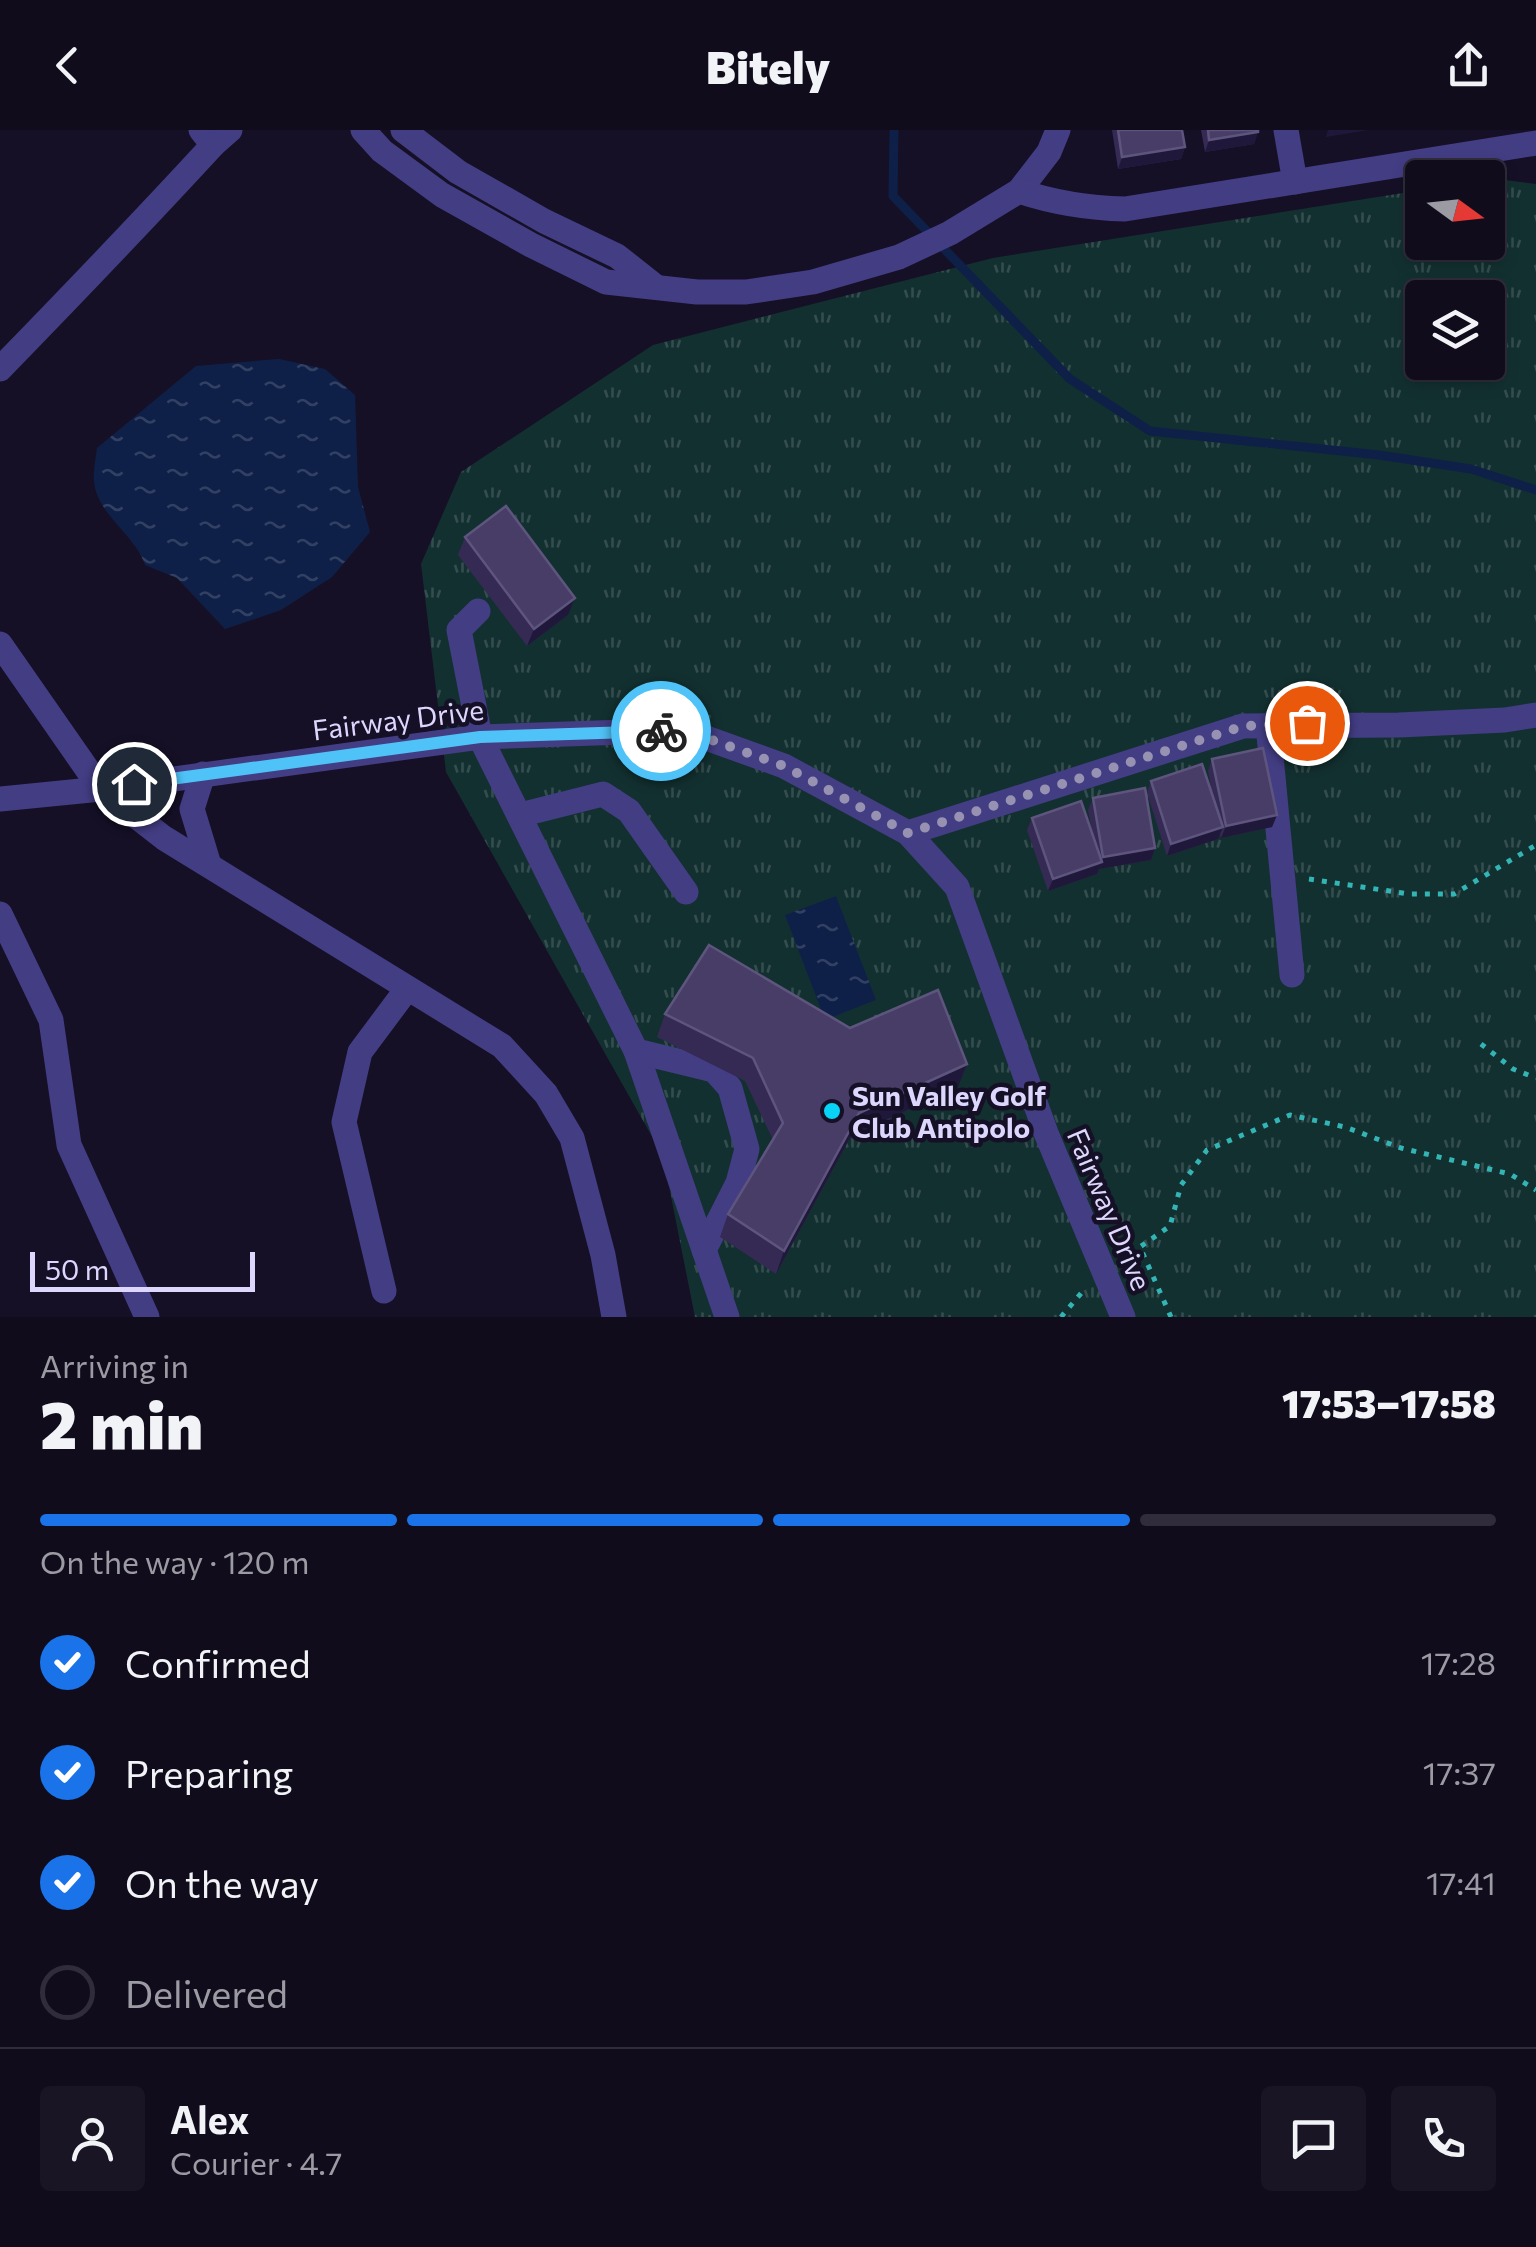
<!DOCTYPE html>
<meta charset="utf-8">
<style>
:root{--surface:#100c1c;--page:#191525;--text:#f1f3f6;--muted:#9c9ba3;--line:#302c3b;--accent:#1a73e8}
body{margin:0;font-family:Commissioner,sans-serif;background:var(--page);color:var(--text);height:100vh;display:flex;flex-direction:column;font-size:38px;white-space:nowrap}
*{box-sizing:border-box;margin:0}
p{font-size:32px;color:var(--muted)}
.icon{flex:none;width:55px;height:55px;fill:none;stroke:currentColor;stroke-width:2;stroke-linecap:round;stroke-linejoin:round}
.map{position:relative;height:1187px;overflow:hidden}
.details{display:flex;flex-direction:column;background:var(--surface);flex:1}
.details>*{flex:none}
.needle{width:65px;rotate:105deg}
.controls{position:absolute;left:1405px;top:30px;display:grid;gap:20px}
.controls a{display:grid;place-items:center;width:100px;height:100px;border-radius:10px;background:var(--surface);box-shadow:0 5px 15px #0003,0 0 0 2px var(--line);font-size:50px}
.scale{position:absolute;left:30px;bottom:25px;width:225px;box-sizing:border-box;padding-left:10px;border:5px solid #ddd7fe;border-top:0;font-size:28px;line-height:35px;white-space:nowrap;color:#ddd7fe;-webkit-text-stroke:8px #151026;paint-order:stroke}
.pin{position:absolute;display:grid;place-items:center;width:85px;height:85px;color:#fff;margin:-42px;border:5px solid #fff;border-radius:50%;box-shadow:0 2px 10px #0007}
.courier{position:absolute;display:grid;place-items:center;width:100px;height:100px;margin:-50px;border:8px solid #4fc3f7;border-radius:50%;background:#fff;color:#222;box-shadow:0 2px 12px #0007}
.headline em{font-style:normal;font-weight:800}
.headline div{display:flex;flex-direction:column-reverse}
.headline{display:flex;align-items:center;justify-content:space-between;height:170px;padding:0 40px}
h1{font-size:65px;font-weight:800;line-height:75px}
.bar{display:grid;grid-template-columns:repeat(4,1fr);gap:15px 10px;align-content:center;height:120px;padding:0 40px}
.bar i{height:12px;border-radius:8px;background:var(--line)}
.bar .current{background:var(--accent)}
.bar p{grid-column:span 4}
.line{display:flex;align-items:center;gap:25px;padding:0 40px;border-top:2px solid var(--line)}
.line div{flex:1}
.round{display:grid;place-items:center;flex:none;width:105px;height:105px;border-radius:10px;background:var(--page)}
ol{padding:0 40px;list-style:none}
li{display:flex;align-items:center;gap:30px;height:110px}
li p{margin-inline-start:auto}
li .icon{padding:10px;border-radius:50%;background:var(--accent);color:#fff;stroke-width:4}
li:last-child{color:var(--muted)}
li i{width:55px;height:55px;border:5px solid var(--line);border-radius:50%}
header{display:flex;justify-content:space-between;align-items:center;height:130px;padding:0 40px;background:var(--surface);font-size:45px;font-weight:800}
.map>svg:first-child{display:block}
</style>
<header><svg class="icon" aria-label="back" viewBox="0 0 24 24"><path d="M15 5l-7 7 7 7"/></svg>Bitely<svg class="icon" aria-label="share" viewBox="0 0 24 24"><path d="M12 15V3M7 8l5-5 5 5M5 13v7h14v-7"/></svg></header>
<div class="map">
<svg width="1536" height="1187" viewBox="0 0 1536 1187">
<defs>
<pattern id="grass-tufts" width="24" height="20" patternUnits="userSpaceOnUse" patternTransform="scale(2.5)"><rect width="24" height="20" fill="#133030"/><path d="M3 7l-1-3M5 7V3M7 7l1-3M15 17l-1-3M17 17v-4M19 17l1-3" fill="none" stroke="#354d4f"/></pattern>
<pattern id="water-ripples" width="26" height="14" patternUnits="userSpaceOnUse" patternTransform="scale(2.5)"><rect width="26" height="14" fill="#0e2048"/><path d="M2 4q2-2 4 0t4 0M15 11q2-2 4 0t4 0" fill="none" stroke="#314063"/></pattern>
</defs>
<rect width="100%" height="100%" fill="#151026"/>
<path fill="url(#grass-tufts)" fill-rule="evenodd" d="M1497 49 1536 54V1187H695L663 1026 446 642 421 434 461 342 653 215 993 128 1422 60V112H1488V50ZM1422 168H1488V232H1422Z"/>
<g fill="url(#water-ripples)">
<path d="M279 229 325 239 355 265 358 357 370 402 332 447 281 480 225 499 177 448 145 435C135 404 97 385 94 351 93 341 96 328 97 318L196 236Z"/>
<polygon points="836,766 876,870 825,890 785,785"/>
</g>
<g fill="none" stroke-linecap="round" stroke-linejoin="round">
<polyline stroke="#0e2048" stroke-width="9" points="894,0 893,66 1070,249 1150,301 1379,325 1471,339 1536,360"/>
<g stroke="#33b5b5" stroke-width="5" stroke-dasharray="5 8" stroke-linecap="butt">
<polyline points="1309,749 1409,764 1454,764 1536,715"/>
<polyline points="1481,914 1513,939 1536,948"/>
<polyline points="1061,1187 1083,1161"/>
<polyline points="1171,1187 1140,1117 1170,1096 1181,1055 1207,1020 1290,985 1345,997 1401,1018 1510,1044 1536,1060"/>
</g>
<g stroke="#433d84" stroke-width="25">
<polyline points="201,0 213,15 230,0"/>
<polyline points="363,0 382,21 442,65 531,115 606,152 697,162 746,162 813,152 899,127 950,103 1019,61 1049,22 1058,0"/>
<polyline points="403,0 458,42 544,91 617,126 655,156"/>
<polyline points="1286,0 1295,52"/>
<path d="M1019 61C1055 73 1087 78 1125 79L1536 13"/>
<path d="M0 239C72 165 143 91 213 15"/>
<polyline points="478,481 459,500 480,607 636,921 727,1187"/>
<polyline points="0,514 101,659 164,708 502,916 546,964 572,1008 603,1125 614,1187"/>
<polyline points="1268,595 1292,845"/>
<polyline points="203,644 192,679 209,735"/>
<polyline points="0,669 101,659 480,607 684,600 784,636 908,703 957,757 1046,1003 1123,1187"/>
<polyline points="520,685 603,664 629,681 686,762"/>
<polyline points="908,703 1243,596 1399,595 1505,590 1536,585"/>
<polyline points="0,784 51,890 69,1015 147,1187"/>
<polyline points="636,921 714,940 730,958 747,1019 738,1053 704,1120"/>
<polyline points="384,1161 344,992 360,922 407,859"/>
</g>
</g>
<g fill="#352a54">
<polygon points="1112,0 1182,0 1185,17 1181,29 1118,39"/>
<polygon points="1201,0 1258,0 1254,14 1205,22"/>
<polygon points="465,407 568,485 527,516 458,425"/>
<polygon points="1212,629 1277,685 1272,697 1221,708 1220,704 1218,709 1167,726 1147,663 1151,651 1213,668 1208,641"/>
<polygon points="1093,668 1151,730 1099,739 1097,744 1048,761 1027,700 1032,688 1093,706 1088,680"/>
<polygon points="665,884 850,898 958,957 851,1006 776,1144 720,1107 728,1084 773,1010 745,951 657,907"/>
</g>
<g fill="#20183a">
<polygon points="1328,0 1368,0 1326,7"/>
<polygon points="1258,2 1254,14 1205,22 1209,10"/>
<polygon points="1185,17 1181,29 1118,39 1122,27"/>
<polygon points="575,468 568,485 527,516 534,499"/>
<polygon points="1277,685 1272,697 1221,708 1226,696"/>
<polygon points="1223,697 1218,709 1167,726 1171,714"/>
<polygon points="1155,718 1151,730 1099,739 1097,744 1048,761 1053,749 1101,732 1103,727"/>
<polygon points="967,934 958,957 851,1006 776,1144 784,1121 859,983"/>
</g>
<g fill="#473d66" stroke="#5e557e" stroke-width="2.5">
<polygon points="1118,0 1182,0 1185,17 1122,27"/>
<polygon points="1208,0 1258,0 1258,2 1209,10"/>
<polygon points="506,376 575,468 534,499 465,407"/>
<polygon points="1263,618 1277,685 1226,696 1212,629"/>
<polygon points="1202,634 1223,697 1171,714 1151,651"/>
<polygon points="1145,658 1155,718 1103,727 1093,668"/>
<polygon points="1081,671 1102,732 1053,749 1032,688"/>
<polygon points="709,815 850,898 938,860 967,934 859,983 784,1121 728,1084 783,993 753,928 665,884"/>
</g>
<g fill="none" stroke-linecap="round" stroke-linejoin="round">
<polyline stroke="#9791b2" stroke-width="10" stroke-dasharray="0 18" points="661,601 684,600 784,636 908,703 1244,596 1307,593"/>
<polyline stroke="#4fc3f7" stroke-width="12" points="134,654 480,607 661,601"/>
</g>
<circle fill="#09d2f7" stroke="#151026" stroke-width="4" cx="832" cy="981" r="10"/>
<g text-anchor="middle" dominant-baseline="central" stroke-width="9" stroke-linejoin="round" paint-order="stroke">
<g font-size="28" fill="#ddd7fe" stroke="#151026">
<text transform="translate(398 589) rotate(-7)">Fairway Drive</text>
<text transform="translate(1110 1079) rotate(67)">Fairway Drive</text>
</g>
<g font-size="28" font-weight="bold" fill="#ddd7fe" stroke="#151026" text-anchor="start">
<text x="852" y="965">Sun Valley Golf<tspan x="852" dy="32">Club Antipolo</tspan></text>
</g>
</g>
</svg>
<div class="controls">
<a><svg class="needle" viewBox="-14 -14 28 28"><path d="M0-13l5 13h-10z" fill="#e53935"/><path d="M0 13l5-13h-10z" fill="#9c9ba3"/></svg></a>
<a><svg class="icon" aria-label="layers" viewBox="0 0 24 24"><path d="M12 4l9 5-9 5-9-5zM3 14l9 5 9-5"/></svg></a>
</div>
<div class="scale">50 m</div>
<div class="pin" style="left:1307px;top:593px;background:#ea580c"><svg class="icon" aria-label="bag" viewBox="0 0 24 24"><path d="M5 8h14l-1 12H6zM9 8a3 3 0 0 1 6 0"/></svg></div>
<div class="pin" style="left:134px;top:654px;background:#1f2937"><svg class="icon" aria-label="home" viewBox="0 0 24 24"><path d="M3 11l9-7 9 7M6 9v11h12V9"/></svg></div>
<div class="courier" style="left:661px;top:601px"><svg class="icon" aria-label="bike" viewBox="0 0 24 24"><circle cx="6" cy="16" r="4"/><circle cx="18" cy="16" r="4"/><path d="M6 16l4-8h5l3 8M10 8l3 8H6M13 5h3"/></svg></div>
</div>
<section class="details">
<div class="headline"><div><h1>2 min</h1><p>Arriving in</p></div><em>17:53–17:58</em></div>
<div class="bar"><i class="current"></i><i class="current"></i><i class="current"></i><i></i><p>On the way · 120 m</p></div>
<ol>
<li><svg class="icon" aria-label="check" viewBox="0 0 24 24"><path d="M5 12l5 5 9-10"/></svg>Confirmed<p>17:28</p></li>
<li><svg class="icon" aria-label="check" viewBox="0 0 24 24"><path d="M5 12l5 5 9-10"/></svg>Preparing<p>17:37</p></li>
<li><svg class="icon" aria-label="check" viewBox="0 0 24 24"><path d="M5 12l5 5 9-10"/></svg>On the way<p>17:41</p></li>
<li><i></i>Delivered</li>
</ol>
<div class="line" style="height:180px"><a class="round"><svg class="icon" aria-label="person" viewBox="0 0 24 24"><circle cx="12" cy="8" r="4"/><path d="M4 21q1-7 8-7t8 7"/></svg></a><div><b>Alex</b><p>Courier · 4.7</p></div><a class="round"><svg class="icon" aria-label="chat" viewBox="0 0 24 24"><path d="M4 5h16v11H9l-5 4z"/></svg></a><a class="round"><svg class="icon" aria-label="phone" viewBox="0 0 24 24"><path d="M5 4h4l2 5-3 2q2 4 5 5l2-3 5 2v4C11 20 4 13 5 4z"/></svg></a></div>
</section>
